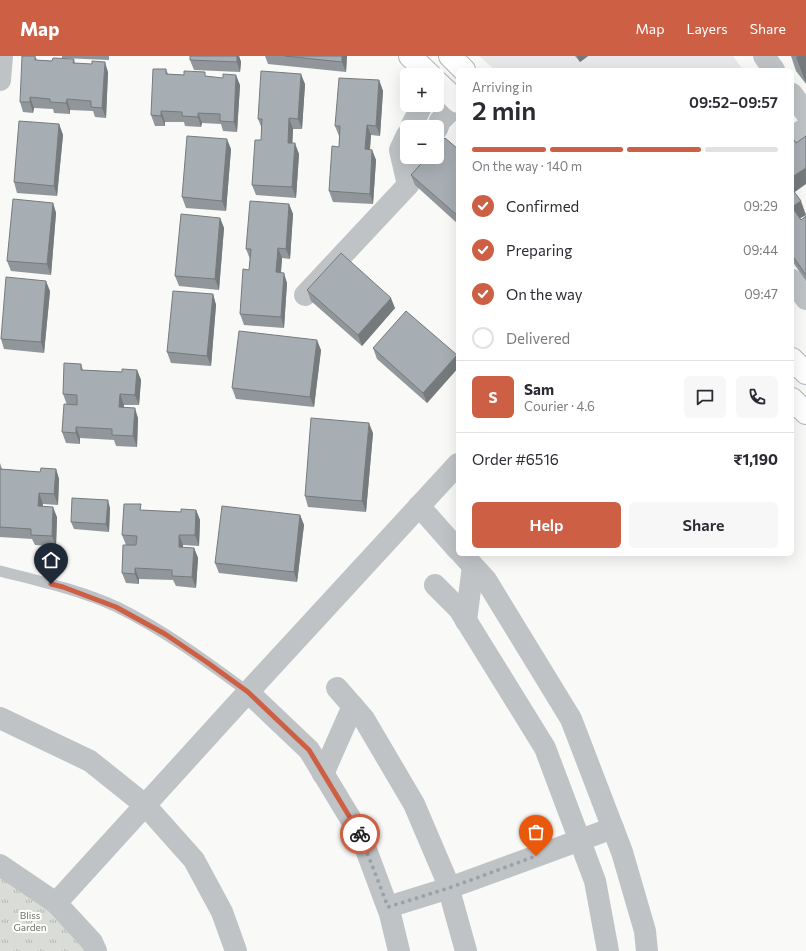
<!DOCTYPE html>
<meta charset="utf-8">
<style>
:root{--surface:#fff;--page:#f7f7f7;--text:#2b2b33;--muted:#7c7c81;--line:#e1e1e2;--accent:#cd5f44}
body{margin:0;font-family:Commissioner,sans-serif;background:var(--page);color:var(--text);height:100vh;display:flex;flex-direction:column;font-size:15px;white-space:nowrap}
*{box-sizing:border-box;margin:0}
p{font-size:13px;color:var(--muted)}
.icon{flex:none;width:22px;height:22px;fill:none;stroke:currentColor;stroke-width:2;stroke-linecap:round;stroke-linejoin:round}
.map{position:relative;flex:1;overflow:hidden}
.sheet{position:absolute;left:456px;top:12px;width:338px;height:488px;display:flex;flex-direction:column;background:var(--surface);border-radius:6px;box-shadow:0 4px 16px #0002}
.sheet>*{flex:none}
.controls{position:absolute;left:400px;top:12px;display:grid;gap:8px}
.controls a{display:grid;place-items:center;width:44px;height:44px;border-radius:6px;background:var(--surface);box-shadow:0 4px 16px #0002;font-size:20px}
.pin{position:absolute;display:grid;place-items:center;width:34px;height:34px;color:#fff;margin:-41px -17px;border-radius:50% 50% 50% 0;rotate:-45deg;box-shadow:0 0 4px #0007}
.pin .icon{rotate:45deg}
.courier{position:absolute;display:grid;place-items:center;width:40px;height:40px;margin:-20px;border:3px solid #cd5f44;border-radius:50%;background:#fff;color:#222;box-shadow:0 1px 5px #0007}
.summary em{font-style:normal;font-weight:600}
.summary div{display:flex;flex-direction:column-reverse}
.summary{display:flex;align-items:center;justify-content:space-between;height:68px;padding:0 16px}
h1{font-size:26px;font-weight:600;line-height:30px}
.bar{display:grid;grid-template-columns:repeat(4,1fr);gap:6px 4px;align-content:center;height:48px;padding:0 16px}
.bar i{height:5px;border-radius:3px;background:var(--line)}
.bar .current{background:var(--accent)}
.bar p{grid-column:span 4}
.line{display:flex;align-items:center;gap:10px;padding:0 16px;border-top:1px solid var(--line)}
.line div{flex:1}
.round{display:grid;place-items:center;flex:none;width:42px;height:42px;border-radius:6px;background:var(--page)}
ol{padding:0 16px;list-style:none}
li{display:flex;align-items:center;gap:12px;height:44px}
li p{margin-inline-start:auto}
li .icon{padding:4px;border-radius:50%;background:var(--accent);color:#fff;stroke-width:4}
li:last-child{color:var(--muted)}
li i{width:22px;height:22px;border:2px solid var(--line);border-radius:50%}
.button{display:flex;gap:8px;margin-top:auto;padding:8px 16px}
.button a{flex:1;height:46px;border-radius:6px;background:var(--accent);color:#fff;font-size:16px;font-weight:600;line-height:46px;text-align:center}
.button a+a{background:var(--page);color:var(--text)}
header{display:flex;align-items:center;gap:24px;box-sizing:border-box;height:56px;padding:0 20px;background:var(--accent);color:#fff}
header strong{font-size:19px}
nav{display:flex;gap:22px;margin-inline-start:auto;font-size:14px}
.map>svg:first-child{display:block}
</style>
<header>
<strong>Map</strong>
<nav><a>Map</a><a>Layers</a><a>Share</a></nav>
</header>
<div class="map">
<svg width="806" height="895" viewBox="0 0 806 895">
<defs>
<pattern id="park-tufts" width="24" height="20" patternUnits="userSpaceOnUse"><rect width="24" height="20" fill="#daddd7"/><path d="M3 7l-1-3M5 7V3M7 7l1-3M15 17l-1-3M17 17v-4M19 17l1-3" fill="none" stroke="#b5b8b4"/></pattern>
</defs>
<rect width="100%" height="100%" fill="#f9f9f7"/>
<polygon fill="#e7e8e7" points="479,0 733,0 743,14 495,14"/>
<polygon fill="url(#park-tufts)" points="0,809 96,895 0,895"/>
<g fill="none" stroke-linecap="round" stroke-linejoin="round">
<g stroke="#b1b7bb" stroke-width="24">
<g id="secondary">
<polyline points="410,0 430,19"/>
<polyline points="450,0 464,14"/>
<polyline points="437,26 458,46"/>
<polyline points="792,303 806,317"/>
<polyline points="792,343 806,357"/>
</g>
</g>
<path stroke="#bfc3c6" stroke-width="11" d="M0 515C39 525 80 534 117 551 164 574 206 605 248 636"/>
<g stroke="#bfc3c6" stroke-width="22">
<polyline points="764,0 774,14"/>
<polyline points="0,24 2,0"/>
<polyline points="792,38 806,57"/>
<polyline points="411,71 422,49"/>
<polyline points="437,73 440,65 458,47"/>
<polyline points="407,79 400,94 408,129"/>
<polyline points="792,82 806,72"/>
<polyline points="792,224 806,243"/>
<polyline points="305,239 408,129 424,101"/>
<polyline points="419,450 458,494"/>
<polyline points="462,498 486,524 571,663 622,796 645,875 647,895"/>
<polyline points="435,529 459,553 545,692 595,825 608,895"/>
<polyline points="466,565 473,510"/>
<polyline points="337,632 364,663 414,748 446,823 466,895"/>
<polyline points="248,636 309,694 361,780 390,858 399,895"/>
<polyline points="0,662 90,705 145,749 194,804 222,856 236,895"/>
<polyline points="323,718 353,650"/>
<polyline points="0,809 56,847 92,886 96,895"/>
<polyline points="56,847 248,636 458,408"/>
<polyline points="388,851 449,832 613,772"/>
</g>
<use href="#secondary" stroke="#fff" stroke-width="22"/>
</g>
<g fill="#90969a">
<polygon points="35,0 37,4 52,5 74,3 75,7 108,16 106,62 95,61 93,55 70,54 70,58 54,57 53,53 34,52 33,57 23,56 20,46"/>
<polygon points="62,0 109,0 109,4 62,2"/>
<polygon points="190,0 239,0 241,6 240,16 194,14 190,4"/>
<polygon points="265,0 347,0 346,16 268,8"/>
<polygon points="575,0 588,0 580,6"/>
<polygon points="791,0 806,0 806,28 796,15"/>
<polygon points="166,13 168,18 207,20 240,29 237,76 223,75 221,68 202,67 201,71 185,70 184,66 165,66 165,70 155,70 151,59"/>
<polygon points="379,24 383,35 380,80 371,79 370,93 372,94 376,104 373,148 333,146 329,135 339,91 339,80 335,70"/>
<polygon points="305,28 302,73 293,73 292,87 299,98 296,142 256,139 252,129 261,84 262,73 258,63"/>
<polygon points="59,68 63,79 57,140 17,137 14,126"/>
<polygon points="792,81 794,136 806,159 800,162 801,164 806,160 806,225 792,205"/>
<polygon points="231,93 226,155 186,152 182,141"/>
<polygon points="458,93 458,168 415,129 411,119"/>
<polygon points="53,147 56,157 51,219 11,215 7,205"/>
<polygon points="289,148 293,158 290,203 282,202 281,217 287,227 284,272 244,269 240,258 249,214 250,203 246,193"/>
<polygon points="220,162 224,172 219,234 179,230 175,220"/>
<polygon points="307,234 395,252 362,290 311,245"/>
<polygon points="50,235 44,297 4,293 1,283"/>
<polygon points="213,238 216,249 211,310 171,307 167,296"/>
<polygon points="373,292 458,303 458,312 427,347 377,303"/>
<polygon points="321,294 314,351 236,343 232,332"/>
<polygon points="81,308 83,314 122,316 137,314 141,324 139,349 124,349 124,351 138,362 137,391 116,390 114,384 80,382 80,388 66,387 62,376 67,349 63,338"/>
<polygon points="373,377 366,456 308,451 305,440"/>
<polygon points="0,407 2,413 40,416 56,413 59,423 58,449 43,448 42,450 57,461 56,490 35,489 32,483 0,481"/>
<polygon points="110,452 109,476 74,473 71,466"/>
<polygon points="143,454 181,456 196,454 200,464 199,490 183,489 183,492 194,492 198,502 196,532 176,530 173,524 139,523 139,528 126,527 122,517 126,489 122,479"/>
<polygon points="300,459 304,469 297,526 219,517 215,507"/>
</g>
<g fill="#757a7d">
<polygon points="237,0 239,0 241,6 240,16 237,6"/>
<polygon points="342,0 347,0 346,16 342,6"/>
<polygon points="577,0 588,0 580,6"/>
<polygon points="798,0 806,0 806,27 796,1"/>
<polygon points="105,6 108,16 106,62 102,52"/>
<polygon points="301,18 305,28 302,73 298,63"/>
<polygon points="236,19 240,29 237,76 234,66"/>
<polygon points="379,24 383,35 380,80 376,70"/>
<polygon points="30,41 34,52 33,57 30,46"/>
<polygon points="67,43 70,54 70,58 66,47"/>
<polygon points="161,55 165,66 165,70 161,60"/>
<polygon points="198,57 202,67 201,71 198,61"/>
<polygon points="289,62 293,73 292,97 288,87"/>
<polygon points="59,68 63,79 57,140 54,130"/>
<polygon points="367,69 371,79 369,104 365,93"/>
<polygon points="227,83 231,93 226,155 222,145"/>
<polygon points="295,87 299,98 296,142 292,131"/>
<polygon points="372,94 376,104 373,148 370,138"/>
<polygon points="806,112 806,128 792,138 792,121"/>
<polygon points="801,145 806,159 797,164 792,151"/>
<polygon points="53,147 56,157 51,219 47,208"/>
<polygon points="289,148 293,158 290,203 286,193"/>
<polygon points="220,162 224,172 219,234 215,223"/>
<polygon points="278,192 282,202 280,227 276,216"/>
<polygon points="284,217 287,227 284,272 281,261"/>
<polygon points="46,225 50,235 44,297 41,286"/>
<polygon points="213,238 216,249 211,310 207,300"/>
<polygon points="391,242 395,252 362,290 358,279"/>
<polygon points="317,284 321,294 314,351 310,341"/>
<polygon points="457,299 458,303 458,312 427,347 423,337"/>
<polygon points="137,314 141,324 139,349 135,339"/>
<polygon points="120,338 124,349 123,361 119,351"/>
<polygon points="135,352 138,362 137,391 133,380"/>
<polygon points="369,367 373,377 366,456 362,445"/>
<polygon points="76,371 80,382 80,388 76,377"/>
<polygon points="56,413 59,423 58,449 54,438"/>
<polygon points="39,437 43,448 42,461 38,450"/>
<polygon points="108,444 110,452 109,476 106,468"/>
<polygon points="53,451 57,461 56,490 52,480"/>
<polygon points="196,454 200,464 199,490 195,479"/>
<polygon points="300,459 304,469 297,526 294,516"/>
<polygon points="179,479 183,489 183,502 179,491"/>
<polygon points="194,492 198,502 196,532 192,521"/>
<polygon points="135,512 139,523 139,528 135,518"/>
</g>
<g fill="#a7aeb3" stroke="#757a7d">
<polygon points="22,0 35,0 35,4 52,5 53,2 74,3 73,7 92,8 92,5 105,6 102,52 91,51 91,45 67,43 66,47 50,46 50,43 30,41 30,46 20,46"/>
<polygon points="190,0 237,0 237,6 190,4"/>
<polygon points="285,0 342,0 342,6"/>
<polygon points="153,13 166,13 166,18 184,19 184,15 205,16 205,20 223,22 223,18 236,19 234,66 220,65 220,58 198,57 198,61 182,60 182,56 161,55 161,60 151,59"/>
<polygon points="261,15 301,18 298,63 289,62 288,87 295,87 292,131 252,129 255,84 261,84 262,63 258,63"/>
<polygon points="339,22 379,24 376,70 367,69 365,93 372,94 370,138 329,135 332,90 339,91 340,70 335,70"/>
<polygon points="19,65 59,68 54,130 14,126"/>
<polygon points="187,80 227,83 222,145 182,141"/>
<polygon points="806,80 806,112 792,121 792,81 796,87"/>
<polygon points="445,82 458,93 458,160 411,119 427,101 437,101 437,90"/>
<polygon points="792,133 801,145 792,151"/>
<polygon points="13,143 53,147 47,208 7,205"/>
<polygon points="250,145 289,148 286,193 278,192 276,216 284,217 281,261 240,258 243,213 249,214 251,193 246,193"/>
<polygon points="792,151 801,164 806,160 806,219 792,199"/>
<polygon points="181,158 220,162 215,223 175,220"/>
<polygon points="341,197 391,242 358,279 307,234"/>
<polygon points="6,221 46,225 41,286 1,283"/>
<polygon points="173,235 213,238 207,300 167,296"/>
<polygon points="406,255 457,299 423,337 373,292"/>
<polygon points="239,275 317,284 310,341 232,332"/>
<polygon points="64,307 81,308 81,314 122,316 122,313 137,314 135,339 120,338 119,351 135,352 133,380 112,379 112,373 76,371 76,377 62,376 64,348 77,349 77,339 63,338"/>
<polygon points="311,362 369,367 362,445 305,440"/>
<polygon points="41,412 56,413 54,438 39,437 38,450 53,451 52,480 31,479 31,473 0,471 0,413 40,416"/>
<polygon points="72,442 108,444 106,468 71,466"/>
<polygon points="124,448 141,448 140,454 181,456 181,453 196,454 195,479 179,479 179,491 194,492 192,521 172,520 172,514 135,512 135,518 122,517 123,489 136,489 137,480 122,479"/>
<polygon points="222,450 300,459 294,516 215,507"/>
</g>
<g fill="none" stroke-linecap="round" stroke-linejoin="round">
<polyline stroke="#9aa3a8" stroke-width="4" stroke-dasharray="0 7.2" points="360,778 388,851 449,832 536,800"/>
<polyline stroke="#cd5f44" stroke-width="5" points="51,528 63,531 116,551 165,578 208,607 248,636 309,694 360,778"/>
</g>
<g text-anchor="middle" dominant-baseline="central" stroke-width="4" stroke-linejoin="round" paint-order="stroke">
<g font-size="10" fill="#6a7766" stroke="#fff">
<text x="30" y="859">Bliss<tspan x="30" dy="12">Garden</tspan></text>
</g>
</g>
</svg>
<div class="controls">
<a>+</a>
<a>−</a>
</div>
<div class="pin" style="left:536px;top:800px;background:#ea580c"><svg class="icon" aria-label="bag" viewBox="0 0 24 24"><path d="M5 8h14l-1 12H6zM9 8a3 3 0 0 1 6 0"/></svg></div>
<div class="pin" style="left:51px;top:528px;background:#1f2937"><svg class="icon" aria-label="home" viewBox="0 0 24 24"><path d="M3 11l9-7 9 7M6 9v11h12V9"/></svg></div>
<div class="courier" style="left:360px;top:778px"><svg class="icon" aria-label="bike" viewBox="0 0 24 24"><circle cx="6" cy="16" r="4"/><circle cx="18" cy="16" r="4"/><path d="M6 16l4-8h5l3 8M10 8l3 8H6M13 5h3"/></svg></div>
<section class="sheet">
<div class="summary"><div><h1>2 min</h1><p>Arriving in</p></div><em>09:52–09:57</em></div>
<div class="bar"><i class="current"></i><i class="current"></i><i class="current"></i><i></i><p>On the way · 140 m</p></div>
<ol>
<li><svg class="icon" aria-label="check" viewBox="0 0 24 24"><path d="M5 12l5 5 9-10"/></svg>Confirmed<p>09:29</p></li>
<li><svg class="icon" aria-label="check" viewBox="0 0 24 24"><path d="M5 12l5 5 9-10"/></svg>Preparing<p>09:44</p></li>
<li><svg class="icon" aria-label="check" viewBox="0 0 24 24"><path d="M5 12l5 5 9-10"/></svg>On the way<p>09:47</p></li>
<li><i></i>Delivered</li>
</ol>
<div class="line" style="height:72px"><b class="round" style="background:var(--accent);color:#fff">S</b><div><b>Sam</b><p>Courier · 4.6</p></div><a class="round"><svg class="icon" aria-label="chat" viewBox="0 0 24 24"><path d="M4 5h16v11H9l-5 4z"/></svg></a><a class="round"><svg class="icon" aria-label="phone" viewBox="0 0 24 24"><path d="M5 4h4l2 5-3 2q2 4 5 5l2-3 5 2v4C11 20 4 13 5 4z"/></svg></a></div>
<div class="line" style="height:52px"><div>Order #6516</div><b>₹1,190</b></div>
<div class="button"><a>Help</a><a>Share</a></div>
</section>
</div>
